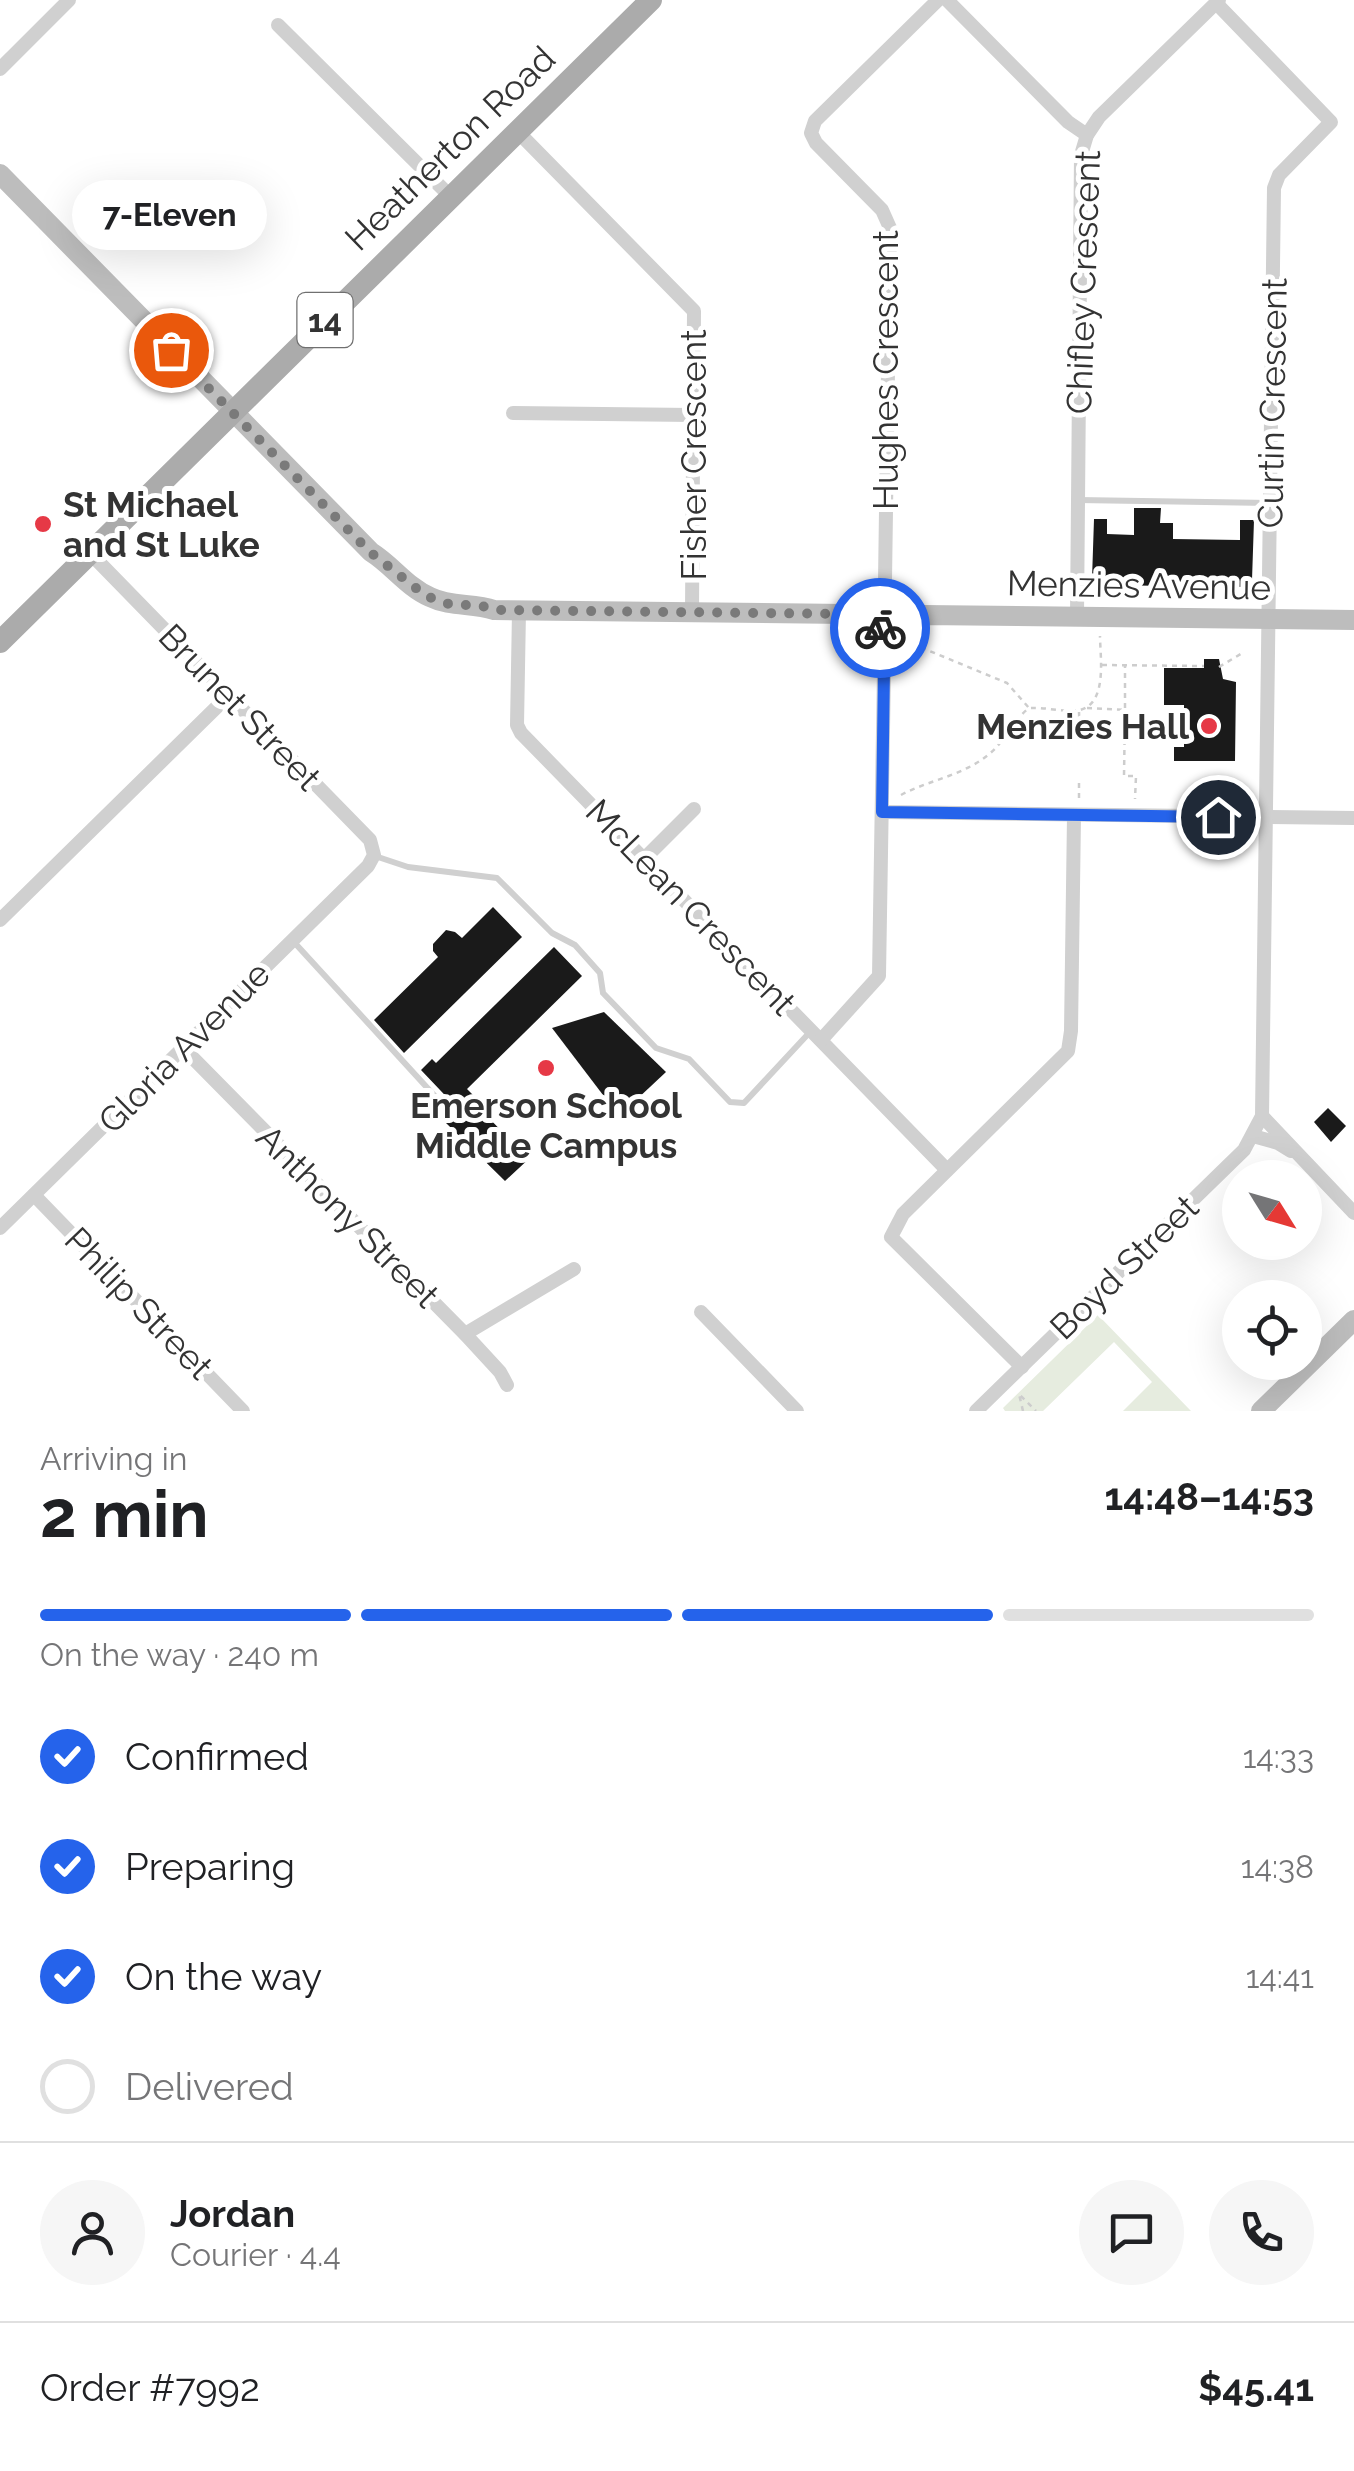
<!DOCTYPE html>
<meta charset="utf-8">
<style>
:root{--surface:#fff;--page:#f6f6f6;--text:#202124;--muted:#757577;--line:#e0e0e0;--accent:#2563eb}
body{margin:0;font-family:Raleway,sans-serif;background:var(--page);color:var(--text);height:100vh;display:flex;flex-direction:column;font-size:38px;white-space:nowrap}
*{box-sizing:border-box;margin:0}
p{font-size:32px;color:var(--muted)}
.icon{flex:none;width:55px;height:55px;fill:none;stroke:currentColor;stroke-width:2;stroke-linecap:round;stroke-linejoin:round}
.map{position:relative;height:1411px;overflow:hidden}
.side{display:flex;flex-direction:column;background:var(--surface);flex:1}
.side>*{flex:none}
.needle{width:65px;rotate:127deg}
.fabs{position:absolute;left:1222px;top:1160px;display:grid;gap:20px}
.fabs a{display:grid;place-items:center;width:100px;height:100px;border-radius:50%;background:var(--surface);box-shadow:0 10px 40px #0002;font-size:50px}
.pin{position:absolute;display:grid;place-items:center;width:85px;height:85px;color:#fff;margin:-42px;border:5px solid #fff;border-radius:50%;box-shadow:0 2px 10px #0007}
.courier{position:absolute;display:grid;place-items:center;width:100px;height:100px;margin:-50px;border:8px solid #2563eb;border-radius:50%;background:#fff;color:#222;box-shadow:0 2px 12px #0007}
.bubble{position:absolute;height:70px;border-radius:35px;background:var(--surface);box-shadow:0 10px 40px #0002;font-size:32px;font-weight:700;line-height:70px;text-align:center}
.summary em{font-style:normal;font-weight:700}
.summary div{display:flex;flex-direction:column-reverse}
.summary{display:flex;align-items:center;justify-content:space-between;height:170px;padding:0 40px}
h1{font-size:65px;font-weight:700;line-height:75px}
.bar{display:grid;grid-template-columns:repeat(4,1fr);gap:15px 10px;align-content:center;height:120px;padding:0 40px}
.bar i{height:12px;border-radius:8px;background:var(--line)}
.bar .on{background:var(--accent)}
.bar p{grid-column:span 4}
.line{display:flex;align-items:center;gap:25px;padding:0 40px;border-top:2px solid var(--line)}
.line div{flex:1}
.round{display:grid;place-items:center;flex:none;width:105px;height:105px;border-radius:52px;background:var(--page)}
ol{padding:0 40px;list-style:none}
li{display:flex;align-items:center;gap:30px;height:110px}
li p{margin-inline-start:auto}
li .icon{padding:10px;border-radius:50%;background:var(--accent);color:#fff;stroke-width:4}
li:last-child{color:var(--muted)}
li i{width:55px;height:55px;border:5px solid var(--line);border-radius:50%}
.map>svg:first-child{display:block}
</style>
<div class="map">
<svg width="1354" height="1411" viewBox="0 0 1354 1411">
<rect width="100%" height="100%" fill="#fff"/>
<polygon fill="#e6ecdf" points="1098,1315 1191,1411 1123,1411 1152,1382 1114,1342 1043,1411 1005,1411 1003,1408"/>
<g fill="#1a1a1a">
<polygon points="1134,508 1161,508 1160,523 1173,523 1173,539 1240,540 1240,520 1254,520 1252,580 1245,587 1099,585 1092,579 1094,519 1107,519 1107,534 1134,535"/>
<polygon points="1204,659 1219,659 1223,679 1236,682 1235,761 1174,761 1174,747 1184,747 1184,705 1164,705 1164,668 1204,668"/>
<polygon points="493,907 522,937 404,1053 374,1020 438,957 433,951 433,944 446,930 455,932 462,938"/>
<polygon points="554,947 582,976 467,1089 488,1110 485,1114 514,1144 518,1139 533,1155 505,1181 446,1123 459,1110 421,1070 432,1059 436,1063"/>
<polygon points="604,1012 666,1072 619,1116 552,1028"/>
<polygon points="1328,1108 1346,1126 1331,1142 1314,1122"/>
</g>
<g fill="none" stroke-linecap="round" stroke-linejoin="round">
<g stroke="#cdcdcd" stroke-width="2.5" stroke-dasharray="5 5" stroke-linecap="butt">
<polyline points="1102,665 1204,666"/>
<polyline points="1219,667 1244,652"/>
<path d="M1031 708C1046 707 1066 713 1080 710 1108 703 1100 656 1100 636"/>
<polyline points="1087,708 1125,710 1125,666"/>
<polyline points="1125,710 1124,776 1136,776 1135,799"/>
<polyline points="1079,712 1080,739"/>
<path d="M901 795C929 780 962 776 988 755 1005 742 1012 721 1029 708L1007 683 903 640"/>
<polyline points="1079,798 1079,779"/>
<polyline points="1023,1411 1019,1394 1036,1411"/>
</g>
<g stroke="#d0d0d0" stroke-width="6">
<polyline points="1078,500 1270,503"/>
<polyline points="375,856 408,867 497,878 552,933 575,945 600,973 603,993 656,1048 689,1059 730,1102 744,1103 810,1032"/>
<polyline points="293,941 443,1105"/>
</g>
<g stroke="#d0d0d0" stroke-width="14">
<polyline points="947,0 1068,122 1087,135"/>
<polyline points="278,25 450,196"/>
<polyline points="0,69 69,0"/>
<polyline points="517,131 694,311 692,612"/>
<polyline points="513,413 693,415"/>
<polyline points="889,602 885,581 890,228 882,210 816,143 811,133 815,121 938,0"/>
<polyline points="519,611 517,725 521,733 947,1170"/>
<polyline points="1077,617 1081,155 1087,135 1099,117 1219,0"/>
<polyline points="882,812 1354,818"/>
<polyline points="644,859 694,809"/>
<polyline points="0,920 228,696"/>
<polyline points="821,1040 879,976 884,669 890,627"/>
<polyline points="184,1049 465,1334 500,1372 507,1385"/>
<polyline points="1262,1116 1354,1213"/>
<polyline points="1253,1136 1278,1143 1291,1151"/>
<polyline points="34,1195 243,1411"/>
<polyline points="0,1228 368,866 374,855 370,840 90,553"/>
<polyline points="701,1312 797,1411"/>
<polyline points="465,1334 574,1269"/>
<polyline points="1022,1367 891,1237 903,1214 1068,1051 1071,1031 1074,816"/>
<polyline points="976,1411 1244,1150 1262,1116 1274,188 1279,175 1331,122 1216,3"/>
</g>
<g stroke="#bdbdbd" stroke-width="20">
<path d="M0 174 371 552C392 565 407 587 430 597 450 607 473 603 494 610L847 614 873 623"/>
<circle cx="884" cy="615" r="14"/>
<polyline points="894,624 923,615 1354,620"/>
<polyline points="1261,1411 1354,1320"/>
</g>
<polyline stroke="#ababab" stroke-width="22" points="0,642 651,0"/>
</g>
<g fill="none" stroke-linecap="round" stroke-linejoin="round">
<polyline stroke="#7a7a7a" stroke-width="10" stroke-dasharray="0 18" points="171,350 370,552 426,596 449,604 482,606 494,610 846,614 873,607 871,620 880,628"/>
<polyline stroke="#2563eb" stroke-width="12" points="880,628 890,628 884,669 882,812 1218,817"/>
</g>
<g fill="#e63946" stroke="#fff" stroke-width="4">
<circle cx="43" cy="524" r="10"/>
<circle cx="1209" cy="726" r="10"/>
<circle cx="546" cy="1068" r="10"/>
</g>
<g text-anchor="middle" dominant-baseline="central" stroke-width="10" stroke-linejoin="round" paint-order="stroke">
<rect fill="#fff" stroke="#707070" stroke-width="2.5" x="297.5" y="293" width="55" height="54" rx="8"/>
<g font-size="32" font-weight="bold" fill="#333">
<text x="325" y="320">14</text>
</g>
<g font-size="35" fill="#333" stroke="#fff">
<text transform="translate(450 148) rotate(-44)">Heatherton Road</text>
<text transform="translate(1083 282) rotate(-88)">Chifley Crescent</text>
<text transform="translate(885 370) rotate(-90)">Hughes Crescent</text>
<text transform="translate(1272 403) rotate(-89)">Curtin Crescent</text>
<text transform="translate(693 455) rotate(-90)">Fisher Crescent</text>
<text transform="translate(1139 585) rotate(1)">Menzies Avenue</text>
<text transform="translate(240 707) rotate(46)">Brunet Street</text>
<text transform="translate(691 907) rotate(46)">McLean Crescent</text>
<text transform="translate(184 1047) rotate(-45)">Gloria Avenue</text>
<text transform="translate(348 1216) rotate(45)">Anthony Street</text>
<text transform="translate(1124 1267) rotate(-44)">Boyd Street</text>
<text transform="translate(139 1303) rotate(46)">Philip Street</text>
</g>
<g font-size="35" font-weight="bold" fill="#333" stroke="#fff" text-anchor="start">
<text x="63" y="504">St Michael<tspan x="63" dy="40">and St Luke</tspan></text>
<text x="1189" y="726" text-anchor="end">Menzies Hall</text>
<text x="546" y="1105" text-anchor="middle">Emerson School<tspan x="546" dy="40">Middle Campus</tspan></text>
</g>
</g>
</svg>
<div class="fabs">
<a><svg class="needle" viewBox="-14 -14 28 28"><path d="M0-13l5 13h-10z" fill="#e53935"/><path d="M0 13l5-13h-10z" fill="#757577"/></svg></a>
<a><svg class="icon" aria-label="locate" viewBox="0 0 24 24"><circle cx="12" cy="12" r="6"/><path d="M12 2v4M12 18v4M2 12h4M18 12h4"/></svg></a>
</div>
<div class="pin" style="left:171px;top:350px;background:#ea580c"><svg class="icon" aria-label="bag" viewBox="0 0 24 24"><path d="M5 8h14l-1 12H6zM9 8a3 3 0 0 1 6 0"/></svg></div>
<div class="pin" style="left:1218px;top:817px;background:#1f2937"><svg class="icon" aria-label="home" viewBox="0 0 24 24"><path d="M3 11l9-7 9 7M6 9v11h12V9"/></svg></div>
<div class="courier" style="left:880px;top:628px"><svg class="icon" aria-label="bike" viewBox="0 0 24 24"><circle cx="6" cy="16" r="4"/><circle cx="18" cy="16" r="4"/><path d="M6 16l4-8h5l3 8M10 8l3 8H6M13 5h3"/></svg></div>
<div class="bubble" style="left:72px;top:180px;width:195px">7-Eleven</div>
</div>
<section class="side">
<div class="summary"><div><h1>2 min</h1><p>Arriving in</p></div><em>14:48–14:53</em></div>
<div class="bar"><i class="on"></i><i class="on"></i><i class="on"></i><i></i><p>On the way · 240 m</p></div>
<ol>
<li><svg class="icon" aria-label="check" viewBox="0 0 24 24"><path d="M5 12l5 5 9-10"/></svg>Confirmed<p>14:33</p></li>
<li><svg class="icon" aria-label="check" viewBox="0 0 24 24"><path d="M5 12l5 5 9-10"/></svg>Preparing<p>14:38</p></li>
<li><svg class="icon" aria-label="check" viewBox="0 0 24 24"><path d="M5 12l5 5 9-10"/></svg>On the way<p>14:41</p></li>
<li><i></i>Delivered</li>
</ol>
<div class="line" style="height:180px"><a class="round"><svg class="icon" aria-label="person" viewBox="0 0 24 24"><circle cx="12" cy="8" r="4"/><path d="M4 21q1-7 8-7t8 7"/></svg></a><div><b>Jordan</b><p>Courier · 4.4</p></div><a class="round"><svg class="icon" aria-label="chat" viewBox="0 0 24 24"><path d="M4 5h16v11H9l-5 4z"/></svg></a><a class="round"><svg class="icon" aria-label="phone" viewBox="0 0 24 24"><path d="M5 4h4l2 5-3 2q2 4 5 5l2-3 5 2v4C11 20 4 13 5 4z"/></svg></a></div>
<div class="line" style="height:130px"><div>Order #7992</div><b>$45.41</b></div>
</section>
